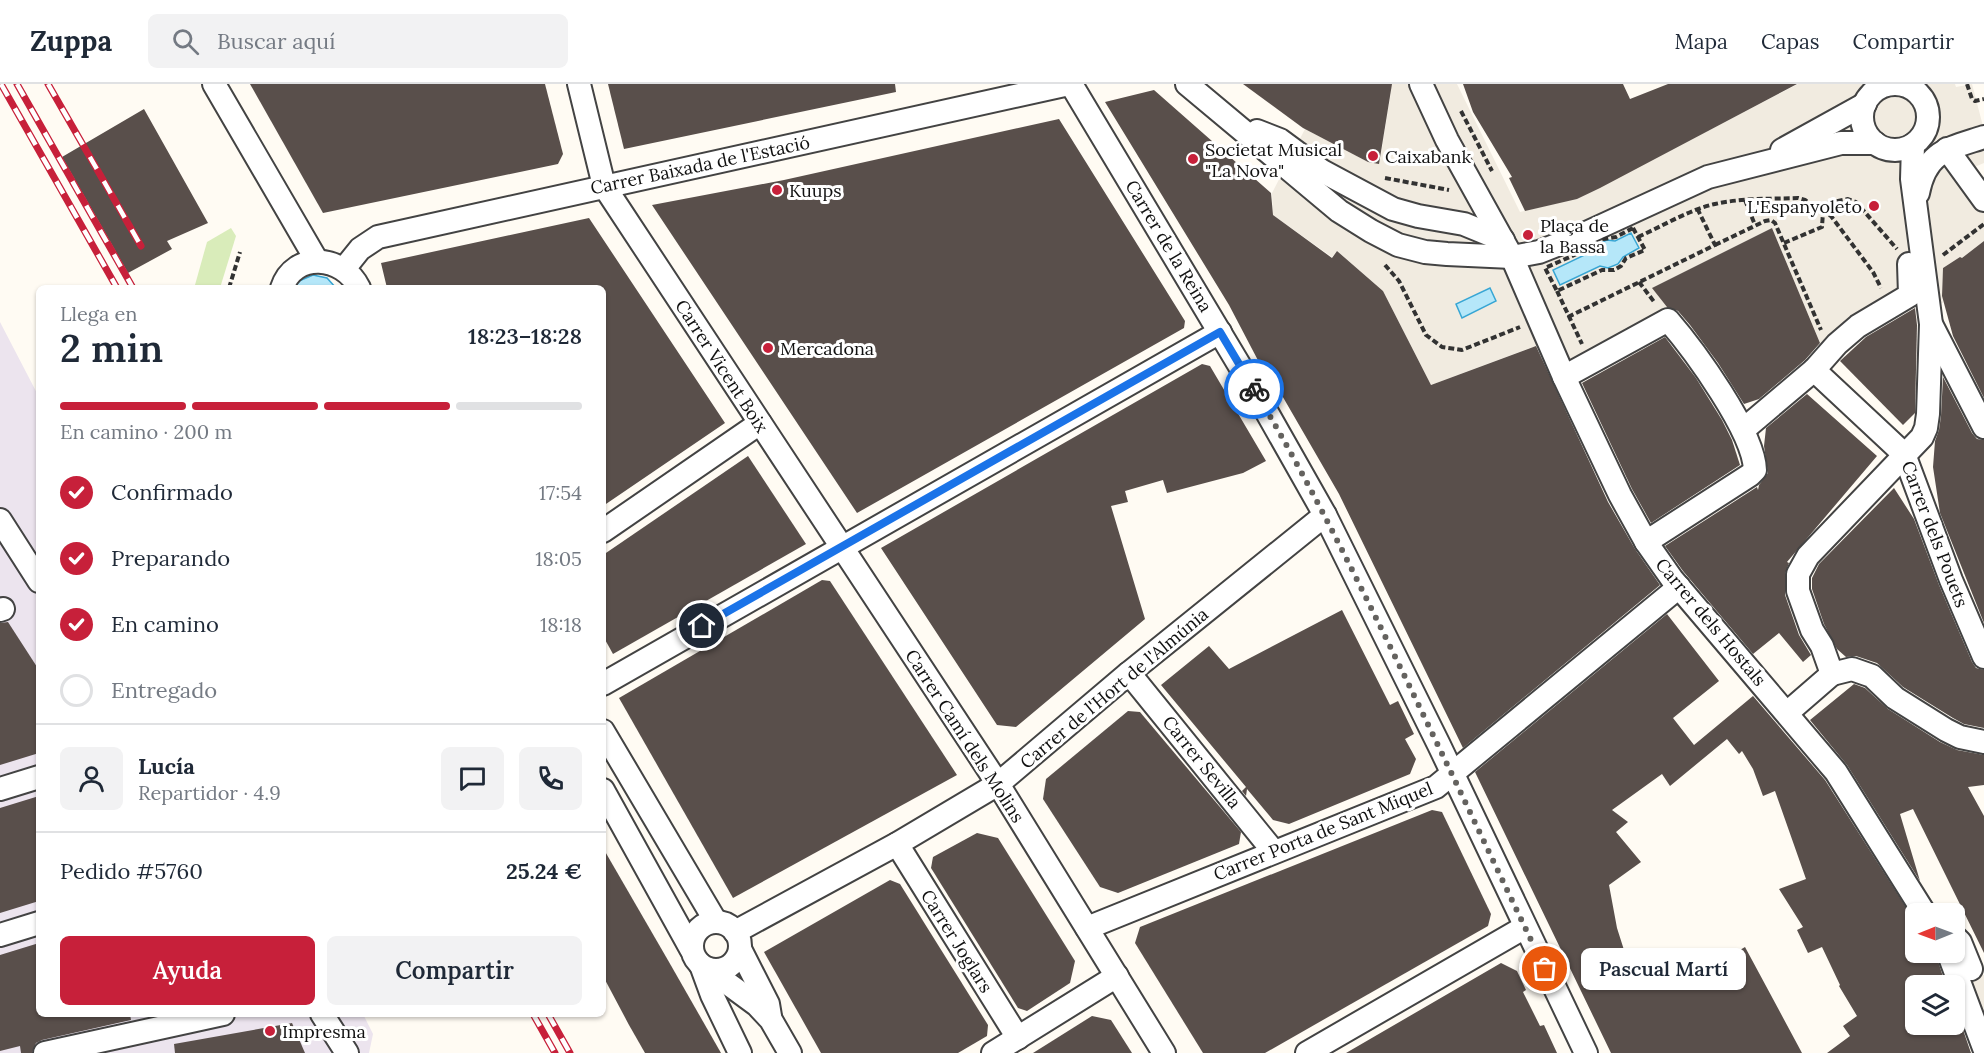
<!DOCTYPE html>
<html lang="es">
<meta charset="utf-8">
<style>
:root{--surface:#fff;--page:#f2f2f3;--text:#1f2937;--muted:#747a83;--line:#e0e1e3;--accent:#c7203a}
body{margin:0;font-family:Lora,serif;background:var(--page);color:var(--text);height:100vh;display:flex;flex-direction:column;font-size:22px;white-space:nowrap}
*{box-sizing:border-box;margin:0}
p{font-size:20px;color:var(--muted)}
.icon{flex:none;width:33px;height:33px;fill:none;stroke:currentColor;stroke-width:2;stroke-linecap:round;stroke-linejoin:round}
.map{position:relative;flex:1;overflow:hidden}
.side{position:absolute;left:36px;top:201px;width:570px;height:732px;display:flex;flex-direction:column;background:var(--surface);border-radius:9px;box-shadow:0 2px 4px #0004}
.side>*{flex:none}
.needle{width:39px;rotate:269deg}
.buttons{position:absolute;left:1905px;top:819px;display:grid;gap:12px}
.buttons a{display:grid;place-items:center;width:60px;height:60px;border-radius:9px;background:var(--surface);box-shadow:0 2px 4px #0004;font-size:30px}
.pin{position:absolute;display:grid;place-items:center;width:51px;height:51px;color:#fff;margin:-26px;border:3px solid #fff;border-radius:50%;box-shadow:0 2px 6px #0007}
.courier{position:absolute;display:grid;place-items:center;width:60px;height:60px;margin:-30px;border:4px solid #1a73e8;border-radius:50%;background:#fff;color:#222;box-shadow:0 2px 8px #0007}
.bubble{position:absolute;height:42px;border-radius:9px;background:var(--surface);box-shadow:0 2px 4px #0004;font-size:20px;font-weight:600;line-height:42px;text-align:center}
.headline em{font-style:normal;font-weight:600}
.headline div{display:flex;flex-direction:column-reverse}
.headline{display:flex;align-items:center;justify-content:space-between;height:102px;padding:0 24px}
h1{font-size:39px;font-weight:600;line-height:45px}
.bar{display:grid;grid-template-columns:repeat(4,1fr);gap:9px 6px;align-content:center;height:72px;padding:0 24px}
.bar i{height:8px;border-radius:4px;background:var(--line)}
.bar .selected{background:var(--accent)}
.bar p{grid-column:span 4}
.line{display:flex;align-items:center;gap:15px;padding:0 24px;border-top:2px solid var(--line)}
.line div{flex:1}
.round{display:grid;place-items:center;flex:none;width:63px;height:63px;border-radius:9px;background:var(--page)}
ol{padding:0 24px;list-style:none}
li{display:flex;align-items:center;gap:18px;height:66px}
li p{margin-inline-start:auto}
li .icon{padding:6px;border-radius:50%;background:var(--accent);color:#fff;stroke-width:4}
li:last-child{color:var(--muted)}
li i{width:33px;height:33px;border:3px solid var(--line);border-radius:50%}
.cta{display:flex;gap:12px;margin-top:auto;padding:12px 24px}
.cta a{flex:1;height:69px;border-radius:9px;background:var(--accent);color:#fff;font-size:24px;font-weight:600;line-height:69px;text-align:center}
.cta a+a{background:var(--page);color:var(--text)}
header{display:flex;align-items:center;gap:36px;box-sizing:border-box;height:84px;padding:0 30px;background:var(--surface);border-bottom:2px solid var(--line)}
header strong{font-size:28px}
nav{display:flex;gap:33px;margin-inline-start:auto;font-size:21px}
.search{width:420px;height:54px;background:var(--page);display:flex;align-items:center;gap:15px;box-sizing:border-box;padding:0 21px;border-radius:9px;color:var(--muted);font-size:22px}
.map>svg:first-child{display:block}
</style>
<header>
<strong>Zuppa</strong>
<div class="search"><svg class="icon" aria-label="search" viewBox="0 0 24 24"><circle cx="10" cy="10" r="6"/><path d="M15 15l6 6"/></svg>Buscar aquí</div>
<nav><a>Mapa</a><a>Capas</a><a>Compartir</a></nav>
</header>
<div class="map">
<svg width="1984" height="969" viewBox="0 0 1984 969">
<rect width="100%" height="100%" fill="#fffbf3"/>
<polygon fill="#ece4ee" points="0,238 39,313 39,930 363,930 373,950 369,969 0,969"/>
<polygon fill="#d9ecba" points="231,144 236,152 220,204 195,201 207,158"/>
<g fill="#f1ebe0">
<polygon points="1390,0 1457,0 1520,128 1579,114 1798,0 1955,0 1956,3 1972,0 1984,46 1984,79 1972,84 1984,100 1984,157 1962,174 1960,173 1943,184 1942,212 1943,219 1917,224 1915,222 1882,241 1880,238 1821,261 1772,144 1653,204 1679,238 1574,295 1556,257 1538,266 1533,263 1431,301 1383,207 1337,167 1332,173 1273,131 1272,109 1305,45 1368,78 1374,79 1380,76 1391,8"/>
<polygon points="1972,868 1981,891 1984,891 1984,938 1961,872"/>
</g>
<g fill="#b5e7f9" stroke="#38a6d4" stroke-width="1.5">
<polygon points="1631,149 1639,164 1623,173 1618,180 1608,184 1600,182 1560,201 1553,186 1595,166 1599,159 1607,156 1615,157"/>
<polygon points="313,191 327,194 336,204 294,204 299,197"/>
<polygon points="1490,204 1496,217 1462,234 1456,220"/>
</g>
<g fill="#594f4b">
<polygon points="250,0 545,0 563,70 558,80 323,129"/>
<polygon points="608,0 895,0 896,8 624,65"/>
<polygon points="1243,0 1392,0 1379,80 1368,78 1303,44"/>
<polygon points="1463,0 1623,0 1630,15 1668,0 1797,0 1600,104 1577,115 1525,127 1509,94 1512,93 1473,28"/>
<polygon points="1154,6 1271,109 1273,131 1332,174 1337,167 1383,207 1431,301 1536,262 1608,418 1635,465 1660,501 1463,664 1339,410 1265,282 1262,284 1229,221 1105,18"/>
<polygon points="144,25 208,139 167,157 172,165 128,189 62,73"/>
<polygon points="1059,35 1185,237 1184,244 857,429 652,121 784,96"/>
<polygon points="589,134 725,339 603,422 603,204 387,204 381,179"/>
<polygon points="1772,144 1820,259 1805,276 1759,315 1744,320 1718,279 1690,241 1678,227 1667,223 1652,204"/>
<polygon points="1984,157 1984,314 1953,252 1942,212 1943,184 1960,173 1962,174"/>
<polygon points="1915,224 1917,241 1915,329 1903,341 1840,277 1866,253"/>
<polygon points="1665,253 1696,294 1722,336 1732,356 1740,381 1651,439 1632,405 1582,299"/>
<polygon points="1202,280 1210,282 1266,377 1243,389 1167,409 1163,396 1125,407 1128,418 1111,422 1145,535 1016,643 997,641 881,464"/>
<polygon points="1943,293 1972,349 1977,355 1984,356 1984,539 1940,429 1933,383 1935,357 1939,346 1941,332"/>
<polygon points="1807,310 1877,372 1787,478 1789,479 1785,490 1785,511 1799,551 1811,571 1803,578 1779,549 1753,570 1683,487 1665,462 1757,403 1758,406 1759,401 1768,389 1764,362 1766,344"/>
<polygon points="748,372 806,460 613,570 603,552 603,471"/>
<polygon points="1894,404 1914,435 1939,501 1972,578 1976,584 1984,586 1984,644 1964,640 1953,634 1903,603 1877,579 1856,572 1846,573 1837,565 1824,540 1812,505 1812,494 1819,480"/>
<polygon points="822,496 830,497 957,691 733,814 619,614"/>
<polygon points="1342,526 1390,621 1398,617 1414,650 1405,655 1416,675 1410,690 1289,740 1273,736 1247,705 1246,712 1242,707 1246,703 1161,601 1209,562 1229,585"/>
<polygon points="1667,530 1719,597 1673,634 1694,661 1753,612 1825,696 1916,839 1916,868 1935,868 1946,902 1916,902 1916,940 1961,940 1971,969 1827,969 1850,952 1843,942 1857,932 1839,902 1840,901 1822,863 1808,869 1797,846 1803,843 1779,805 1806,795 1775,707 1763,712 1753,685 1742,667 1739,670 1727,655 1670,702 1662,690 1612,726 1628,738 1616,748 1641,778 1609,801 1617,844 1624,866 1633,877 1674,905 1745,863 1802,969 1611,969 1475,688"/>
<polygon points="8,538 39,586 39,669 0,681 0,539"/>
<polygon points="1854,600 1865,604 1888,625 1940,658 1957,666 1984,671 1984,701 1968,703 1984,732 1984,869 1913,725 1900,730 1920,797 1847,681 1810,636"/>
<polygon points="1128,627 1140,628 1241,748 1239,760 1118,809 1100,803 1043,715 1046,695"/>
<polygon points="39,712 39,817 0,829 0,724"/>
<polygon points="1432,726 1442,728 1491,830 1488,842 1265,969 1203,969 1135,859 1140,843"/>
<polygon points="977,749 998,754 1075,877 1070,899 1027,927 1018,924 931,784 933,773"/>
<polygon points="603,764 669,878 721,969 645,969 629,941 603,892"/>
<polygon points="890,796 900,800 988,941 987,952 958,969 821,969 764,868"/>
<polygon points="39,859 39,930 130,930 131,936 42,956 36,959 32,969 21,969 20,962 0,967 0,871"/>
<polygon points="1501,879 1517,887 1526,906 1523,908 1540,942 1544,941 1557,969 1346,969"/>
<polygon points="1092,932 1111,936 1132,969 1033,969"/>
<polygon points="292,939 305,969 175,969 174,960"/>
</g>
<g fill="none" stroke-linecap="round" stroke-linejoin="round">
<g stroke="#434343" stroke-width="26">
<g id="minor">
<polyline points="214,0 317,177"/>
<polyline points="579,0 604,102 998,700 1164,969"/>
<polyline points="1071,0 1256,309 1325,431 1439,661 1586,969"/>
<polyline points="1187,0 1339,127 1371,147 1398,161 1425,168 1447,170 1512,173 1539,168 1582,151 1708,93 1841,59 1875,59"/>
<polyline points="1421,0 1447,56 1512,173 1564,293 1620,411 1646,458 1672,495 1836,688 1925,830"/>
<circle cx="1895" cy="33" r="33"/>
<polyline points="1257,47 1280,56 1322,87 1393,125 1418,132 1464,140 1503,156"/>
<polyline points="1913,61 1912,95 1931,240 1984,343"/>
<polyline points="1947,65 1984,116"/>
<polyline points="1782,66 1865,20"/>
<path d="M1918 109C1926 67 1948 65 1984 53"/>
<polyline points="344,185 360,165 378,153 1069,0"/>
<path d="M282 204C294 167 343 171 359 204"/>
<polyline points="1814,286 1837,260 1858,242 1910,211 1909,180"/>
<path d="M1564 293 1668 236C1694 266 1754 348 1755 386L1750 391 1646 458"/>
<polyline points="1743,346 1814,286 1904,370 1951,496 1984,573"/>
<polyline points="0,436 39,497"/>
<polyline points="603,447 760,339"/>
<polyline points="0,526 3,525"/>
<polyline points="1129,589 1274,768"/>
<polyline points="1832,590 1852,585 1872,592 1895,614 1946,646 1960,653 1984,658"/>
<polyline points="603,600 1220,248"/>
<polyline points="1787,629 1832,590 1822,562 1812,546 1798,507 1798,490 1808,472 1922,353 1926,344 1928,330 1931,240"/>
<polyline points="603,647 716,838"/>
<polyline points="0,705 39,693"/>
<polyline points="603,706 691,865"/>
<polyline points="897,760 1018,954"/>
<circle cx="716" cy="862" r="24"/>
<polyline points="1087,844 1436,703 1679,503"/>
<polyline points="735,848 897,760 998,700 1129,589 1325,431"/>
<polyline points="0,851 39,839"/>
<polyline points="1954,852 1960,858 1971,885"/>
<polyline points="740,865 768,920 770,932"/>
<polyline points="1948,868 1984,964"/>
<polyline points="701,881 712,911 740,969"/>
<polyline points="708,885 757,921 771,936 790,969"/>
<polyline points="322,930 347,969"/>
<polyline points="45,969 223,930"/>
<polyline points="993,969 1117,892"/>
<polyline points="1307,969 1525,843"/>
</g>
</g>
<g stroke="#323232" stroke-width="4" stroke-dasharray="6 3" stroke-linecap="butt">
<polyline points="1967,0 1972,15 1975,17 1984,15"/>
<polyline points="1461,27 1492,87"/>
<polyline points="1385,94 1449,106"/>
<polyline points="1745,116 1755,141"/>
<polygon points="1633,144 1645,166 1626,174 1621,182 1614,186 1602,186 1557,207 1545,184 1590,164 1597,156 1616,153"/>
<path d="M1638 153C1663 142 1688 126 1715 120 1742 114 1770 115 1798 114L1805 116 1823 128 1827 119 1848 115 1856 118 1897 165"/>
<polyline points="1784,159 1822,143 1823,128 1831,132 1873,188 1881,204"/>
<polyline points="1715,161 1765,137 1771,136 1775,139 1821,246"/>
<polyline points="1943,171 1984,140"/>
<polyline points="1385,181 1399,197 1426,251 1442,263 1462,266 1520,243"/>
<polyline points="1639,198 1655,219"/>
<polyline points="229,204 240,168"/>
<polyline points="1557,207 1582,260"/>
<polyline points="1568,233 1715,161 1698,126"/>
</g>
<use href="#minor" stroke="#fff" stroke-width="22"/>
<g stroke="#c7203a" stroke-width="7">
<g id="rail">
<polyline points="1,0 117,204"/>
<polyline points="17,0 133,204"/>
<polyline points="48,0 141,162"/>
<polyline points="533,930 555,969"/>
<polyline points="548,930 570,969"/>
</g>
</g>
<use href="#rail" stroke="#fff" stroke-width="4.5" stroke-dasharray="14" stroke-linecap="butt"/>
</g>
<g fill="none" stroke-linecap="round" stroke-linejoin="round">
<path stroke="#64625f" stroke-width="6" stroke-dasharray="0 10.8" d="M1254 305C1299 380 1339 459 1378 538 1435 653 1489 769 1545 885"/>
<polyline stroke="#1a73e8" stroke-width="8" points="702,542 1220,248 1254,305"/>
</g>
<g fill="#c7203a" stroke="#fff" stroke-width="2">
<circle cx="1373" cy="72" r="6"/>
<circle cx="1193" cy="75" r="6"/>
<circle cx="777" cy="106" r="6"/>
<circle cx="1874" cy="122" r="6"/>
<circle cx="1528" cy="151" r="6"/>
<circle cx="768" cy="264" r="6"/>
<circle cx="270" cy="947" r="6"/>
</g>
<g text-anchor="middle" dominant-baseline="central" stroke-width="6" stroke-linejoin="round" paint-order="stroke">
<g font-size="18" fill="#101010" stroke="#fff" text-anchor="start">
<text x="1205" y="65">Societat Musical<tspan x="1205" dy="21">"La Nova"</tspan></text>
<text x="1385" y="72">Caixabank</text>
<text x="789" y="106">Kuups</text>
<text x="1862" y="122" text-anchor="end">L'Espanyoleto</text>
<text x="1540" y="141">Plaça de<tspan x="1540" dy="21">la Bassa</tspan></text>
<text x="780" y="264">Mercadona</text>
<text x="282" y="947">Impresma</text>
</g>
<g font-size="18" fill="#101010" stroke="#fff">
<text transform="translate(700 81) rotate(-12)">Carrer Baixada de l'Estació</text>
<text transform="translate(1169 162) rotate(59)">Carrer de la Reina</text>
<text transform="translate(722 282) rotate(57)">Carrer Vicent Boix</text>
<text transform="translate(1935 450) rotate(69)">Carrer dels Pouets</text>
<text transform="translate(1711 538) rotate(50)">Carrer dels Hostals</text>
<text transform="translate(1114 604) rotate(-40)">Carrer de l'Hort de l'Almúnia</text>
<text transform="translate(965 652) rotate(57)">Carrer Camí dels Molins</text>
<text transform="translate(1202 678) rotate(51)">Carrer Sevilla</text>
<text transform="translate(1323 747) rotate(-22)">Carrer Porta de Sant Miquel</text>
<text transform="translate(957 857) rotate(58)">Carrer Joglars</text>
</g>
</g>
</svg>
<div class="buttons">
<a><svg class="needle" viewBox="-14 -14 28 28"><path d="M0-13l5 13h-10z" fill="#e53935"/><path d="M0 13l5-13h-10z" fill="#747a83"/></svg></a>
<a><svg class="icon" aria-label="layers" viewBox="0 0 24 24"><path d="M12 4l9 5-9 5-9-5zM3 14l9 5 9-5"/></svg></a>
</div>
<div class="pin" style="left:1545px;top:885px;background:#ea580c"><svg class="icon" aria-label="bag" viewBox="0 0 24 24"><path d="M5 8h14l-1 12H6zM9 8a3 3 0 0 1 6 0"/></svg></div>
<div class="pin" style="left:702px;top:542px;background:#1f2937"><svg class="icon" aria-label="home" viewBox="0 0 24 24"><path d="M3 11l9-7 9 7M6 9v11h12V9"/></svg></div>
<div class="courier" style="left:1254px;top:305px"><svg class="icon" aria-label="bike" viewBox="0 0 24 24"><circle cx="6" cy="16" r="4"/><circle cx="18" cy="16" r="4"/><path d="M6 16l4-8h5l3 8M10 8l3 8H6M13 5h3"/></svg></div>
<div class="bubble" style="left:1581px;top:864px;width:165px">Pascual Martí</div>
<section class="side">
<div class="headline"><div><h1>2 min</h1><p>Llega en</p></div><em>18:23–18:28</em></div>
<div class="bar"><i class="selected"></i><i class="selected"></i><i class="selected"></i><i></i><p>En camino · 200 m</p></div>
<ol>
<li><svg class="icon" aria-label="check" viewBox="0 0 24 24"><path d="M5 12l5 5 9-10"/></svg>Confirmado<p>17:54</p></li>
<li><svg class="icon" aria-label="check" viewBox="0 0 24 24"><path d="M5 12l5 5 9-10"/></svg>Preparando<p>18:05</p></li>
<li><svg class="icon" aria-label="check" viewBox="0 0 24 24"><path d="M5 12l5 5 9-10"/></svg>En camino<p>18:18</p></li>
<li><i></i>Entregado</li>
</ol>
<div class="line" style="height:108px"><a class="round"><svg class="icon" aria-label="person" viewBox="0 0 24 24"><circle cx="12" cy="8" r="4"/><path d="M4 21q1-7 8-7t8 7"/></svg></a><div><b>Lucía</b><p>Repartidor · 4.9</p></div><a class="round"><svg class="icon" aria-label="chat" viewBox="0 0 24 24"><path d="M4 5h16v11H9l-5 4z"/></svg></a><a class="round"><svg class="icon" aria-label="phone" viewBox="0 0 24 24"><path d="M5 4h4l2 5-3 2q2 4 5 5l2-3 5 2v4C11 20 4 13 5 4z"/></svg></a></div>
<div class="line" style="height:78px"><div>Pedido #5760</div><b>25.24 €</b></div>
<div class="cta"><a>Ayuda</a><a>Compartir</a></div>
</section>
</div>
